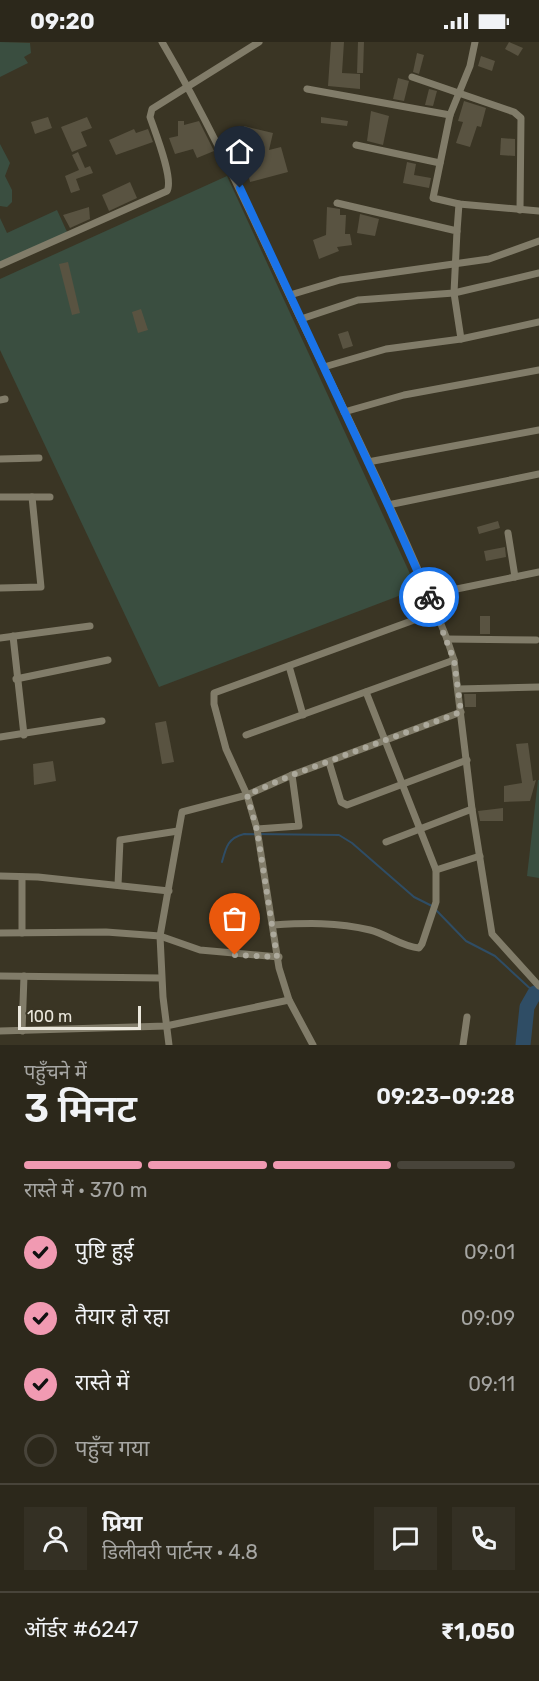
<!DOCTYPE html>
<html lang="hi">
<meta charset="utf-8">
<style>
:root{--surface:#2c281b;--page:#343024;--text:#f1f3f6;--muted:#a6a6a3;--line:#48443a;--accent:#f19ab2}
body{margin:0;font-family:Rubik,"Noto Sans Devanagari",sans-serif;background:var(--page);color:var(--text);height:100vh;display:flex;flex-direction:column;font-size:22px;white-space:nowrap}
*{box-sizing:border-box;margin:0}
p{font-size:20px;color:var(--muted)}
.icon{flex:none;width:33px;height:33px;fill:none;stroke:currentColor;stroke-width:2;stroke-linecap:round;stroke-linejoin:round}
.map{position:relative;height:1003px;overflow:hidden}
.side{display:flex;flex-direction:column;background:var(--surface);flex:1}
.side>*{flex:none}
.scale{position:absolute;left:18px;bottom:15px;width:123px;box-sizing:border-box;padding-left:6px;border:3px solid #eae7dc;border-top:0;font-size:16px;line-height:21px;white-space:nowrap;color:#eae7dc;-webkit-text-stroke:4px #3a3524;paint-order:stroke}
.pin{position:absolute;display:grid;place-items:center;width:51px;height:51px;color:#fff;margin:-62px -26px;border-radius:50% 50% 50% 0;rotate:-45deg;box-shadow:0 0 6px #0007}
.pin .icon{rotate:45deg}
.courier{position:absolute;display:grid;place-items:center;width:60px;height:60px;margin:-30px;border:4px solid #1a73e8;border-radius:50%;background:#fff;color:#222;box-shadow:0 2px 8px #0007}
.summary em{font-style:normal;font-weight:600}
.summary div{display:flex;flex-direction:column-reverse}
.summary{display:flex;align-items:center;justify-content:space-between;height:102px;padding:0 24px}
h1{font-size:39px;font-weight:600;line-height:45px}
.bar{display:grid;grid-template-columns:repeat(4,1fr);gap:9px 6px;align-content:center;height:72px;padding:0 24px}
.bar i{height:8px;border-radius:4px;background:var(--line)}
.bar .selected{background:var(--accent)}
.bar p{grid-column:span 4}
.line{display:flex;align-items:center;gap:15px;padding:0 24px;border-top:2px solid var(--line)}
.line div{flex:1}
.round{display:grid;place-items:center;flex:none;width:63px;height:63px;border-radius:0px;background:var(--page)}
ol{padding:0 24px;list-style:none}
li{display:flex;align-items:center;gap:18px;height:66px}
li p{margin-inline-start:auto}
li .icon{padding:6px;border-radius:50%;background:var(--accent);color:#111;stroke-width:4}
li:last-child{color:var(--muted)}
li i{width:33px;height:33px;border:3px solid var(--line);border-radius:50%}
.status{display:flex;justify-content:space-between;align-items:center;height:42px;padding:0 30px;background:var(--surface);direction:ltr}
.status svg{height:16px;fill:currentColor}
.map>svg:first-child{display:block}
</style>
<div class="status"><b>09:20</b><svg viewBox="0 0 49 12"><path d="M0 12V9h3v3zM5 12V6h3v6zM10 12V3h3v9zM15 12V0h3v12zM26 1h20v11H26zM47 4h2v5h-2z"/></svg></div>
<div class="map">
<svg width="539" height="1003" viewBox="0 0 539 1003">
<rect width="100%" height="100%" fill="#3a3524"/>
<g fill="#3a4e40">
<polygon points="0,0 30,1 31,11 24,15 28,21 0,35"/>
<polygon points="0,102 10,121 5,134 12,148 12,160 7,165 0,164"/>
<polygon points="227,134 417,547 159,645 0,308 0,237"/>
<polygon points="57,168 68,192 0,221 0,176 7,191"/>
<polygon points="538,738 539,738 539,836 527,834"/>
</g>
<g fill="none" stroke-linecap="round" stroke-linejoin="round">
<g stroke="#2f4d65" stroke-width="2">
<path d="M222 820C226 805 228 796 244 792L339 793 352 801 414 855 432 864"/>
<polyline points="436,868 466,899 495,914 535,951"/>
</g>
<polyline stroke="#2f4d65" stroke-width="15" points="523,1003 527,965 535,951"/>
</g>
<g fill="#595341">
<polygon points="331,0 344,0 342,31 360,32 360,47 328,44"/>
<polygon points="358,0 364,0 363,31 357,31"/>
<polygon points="509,0 523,6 518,14 505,7"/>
<polygon points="417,11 424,13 419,32 413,30"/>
<polygon points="481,14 495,19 492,29 478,24"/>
<polygon points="398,36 409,39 404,59 393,57"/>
<polygon points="429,47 437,49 433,64 425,63"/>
<polygon points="464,59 486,66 481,85 477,84 470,105 456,101 463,80 458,79"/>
<polygon points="371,69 389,74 383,103 367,99"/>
<polygon points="48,75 52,86 35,92 31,80"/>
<polygon points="87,75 92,86 81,90 87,104 72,110 61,85"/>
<polygon points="321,75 348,79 347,84 321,81"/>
<polygon points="178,79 184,79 184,83 199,79 214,109 197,116 193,107 175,112 169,96 178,94"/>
<polygon points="244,84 273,91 269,108 281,105 288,130 250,140 245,119 235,124 221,96 227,93 241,98"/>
<polygon points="134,87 136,91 148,87 153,100 116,113 109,98"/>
<polygon points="501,96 515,97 515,114 500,113"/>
<polygon points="78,110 85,126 90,124 93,131 76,137 80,148 71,151 65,134 79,128 72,113"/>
<polygon points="407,120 416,122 414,133 431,136 429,146 403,141"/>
<polygon points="130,140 137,156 109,169 102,153"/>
<polygon points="89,165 90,177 70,186 63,173"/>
<polygon points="327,165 340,167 340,173 346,173 345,192 350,192 352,203 337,205 339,209 319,217 313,198 326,193"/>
<polygon points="360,172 379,177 375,194 357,191"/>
<polygon points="68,220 80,271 72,273 59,222"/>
<polygon points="141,267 148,288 138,291 132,270"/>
<polygon points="348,289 353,304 343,307 338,292"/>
<polygon points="498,479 500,486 479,492 477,485"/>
<polygon points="505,505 506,515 486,519 484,509"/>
<rect x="480" y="574" width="10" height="18"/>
<polygon points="464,652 476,652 476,665 465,665"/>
<polygon points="166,679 174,720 162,722 155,681"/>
<polygon points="528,701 533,739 536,738 530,759 504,760 504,744 522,741 516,702"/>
<polygon points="53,719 56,739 34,743 33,722"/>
<polygon points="503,766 503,779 480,779 478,769"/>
</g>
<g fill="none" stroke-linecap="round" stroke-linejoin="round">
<g stroke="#817c69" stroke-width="7">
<path d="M162 0C215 90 257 186 302 280 352 384 404 489 447 597L454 618 472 767 492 892 539 944"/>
<polyline points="475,0 470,24 450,73 433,156 459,162 539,169"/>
<polyline points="412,35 514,70 521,76 520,168"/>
<polyline points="307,47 450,73"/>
<polyline points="356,103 440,121"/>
<polyline points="337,161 457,189 454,251 461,297"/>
<polyline points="457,189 459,162"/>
<path d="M0 223 167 149C174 137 155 90 150 75L152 67 259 0"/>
<polyline points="290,253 340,238 489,217 539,199"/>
<polyline points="301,277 358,258 454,251 539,231"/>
<polyline points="324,325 386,307 461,297 539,280"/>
<polyline points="0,358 5,357"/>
<polyline points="344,370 404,353 539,328"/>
<polyline points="0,417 39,416"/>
<polyline points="368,420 539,388"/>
<polyline points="0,455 50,455"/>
<polyline points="388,463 539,432"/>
<polyline points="508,491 515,535"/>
<polyline points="0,546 41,545 32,455"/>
<polyline points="426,550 447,549 539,530"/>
<polyline points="13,594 24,693"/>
<polyline points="0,596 90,584"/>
<polyline points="447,597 536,598"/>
<polyline points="289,624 303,673"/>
<polyline points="16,637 108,618"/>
<polyline points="458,647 539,645"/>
<polyline points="246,693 454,618"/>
<polyline points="0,695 102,679"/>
<polyline points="329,720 341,760 347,763 467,718"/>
<polyline points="257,787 299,784 292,733"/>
<polyline points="386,800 472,767"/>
<polyline points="436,828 480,814"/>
<polyline points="0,834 38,835 169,849"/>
<polyline points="22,835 22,891"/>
<polyline points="118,843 120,798 178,789"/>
<path d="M273 883C306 881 337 880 370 888 386 892 403 905 419 906L422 902 436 860V828L366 650"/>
<polyline points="0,891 106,890 160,894 200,908 279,915"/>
<polyline points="0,934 161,936"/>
<polyline points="0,989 166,984 289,958"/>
<polyline points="22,989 24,934"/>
<polyline points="169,1003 163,955 160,894 182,770 247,753 292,733 461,670"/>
<polyline points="313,1003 289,958 279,926 257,787 247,753 226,707 214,662 214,651 436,570"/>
<polyline points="463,1003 467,975"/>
</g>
</g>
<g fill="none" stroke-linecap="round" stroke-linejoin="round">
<polyline stroke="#aca99c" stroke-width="6" stroke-dasharray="0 10.8" points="235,913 277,915 257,788 247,753 292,733 461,670 454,618 429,555"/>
<polyline stroke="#1a73e8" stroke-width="8" points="240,146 388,463 429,555"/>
</g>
</svg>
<div class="scale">100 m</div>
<div class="pin" style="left:235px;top:913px;background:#ea580c"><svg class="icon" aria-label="bag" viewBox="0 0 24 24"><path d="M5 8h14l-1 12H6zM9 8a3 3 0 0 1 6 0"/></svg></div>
<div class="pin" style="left:240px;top:146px;background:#1f2937"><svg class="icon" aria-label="home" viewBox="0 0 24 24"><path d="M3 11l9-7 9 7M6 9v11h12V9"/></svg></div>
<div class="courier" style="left:429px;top:555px"><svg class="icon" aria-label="bike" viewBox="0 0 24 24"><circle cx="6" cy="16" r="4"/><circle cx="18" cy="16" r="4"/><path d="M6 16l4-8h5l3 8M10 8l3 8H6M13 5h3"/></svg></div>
</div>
<section class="side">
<div class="summary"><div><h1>3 मिनट</h1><p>पहुँचने में</p></div><em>09:23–09:28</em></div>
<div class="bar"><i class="selected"></i><i class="selected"></i><i class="selected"></i><i></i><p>रास्ते में · 370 m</p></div>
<ol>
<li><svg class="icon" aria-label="check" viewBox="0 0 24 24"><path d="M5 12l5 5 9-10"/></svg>पुष्टि हुई<p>09:01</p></li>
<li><svg class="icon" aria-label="check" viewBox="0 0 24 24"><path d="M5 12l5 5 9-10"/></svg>तैयार हो रहा<p>09:09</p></li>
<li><svg class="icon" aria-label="check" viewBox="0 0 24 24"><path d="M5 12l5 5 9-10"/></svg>रास्ते में<p>09:11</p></li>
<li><i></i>पहुँच गया</li>
</ol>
<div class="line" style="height:108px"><a class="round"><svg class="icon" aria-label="person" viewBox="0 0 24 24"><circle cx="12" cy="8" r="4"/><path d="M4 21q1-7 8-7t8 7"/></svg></a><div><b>प्रिया</b><p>डिलीवरी पार्टनर · 4.8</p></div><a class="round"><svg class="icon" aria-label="chat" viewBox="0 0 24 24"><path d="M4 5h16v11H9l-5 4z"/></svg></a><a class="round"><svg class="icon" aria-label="phone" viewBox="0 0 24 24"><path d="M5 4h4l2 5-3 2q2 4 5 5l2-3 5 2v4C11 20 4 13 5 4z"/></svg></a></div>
<div class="line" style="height:78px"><div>ऑर्डर #6247</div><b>₹1,050</b></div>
</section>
